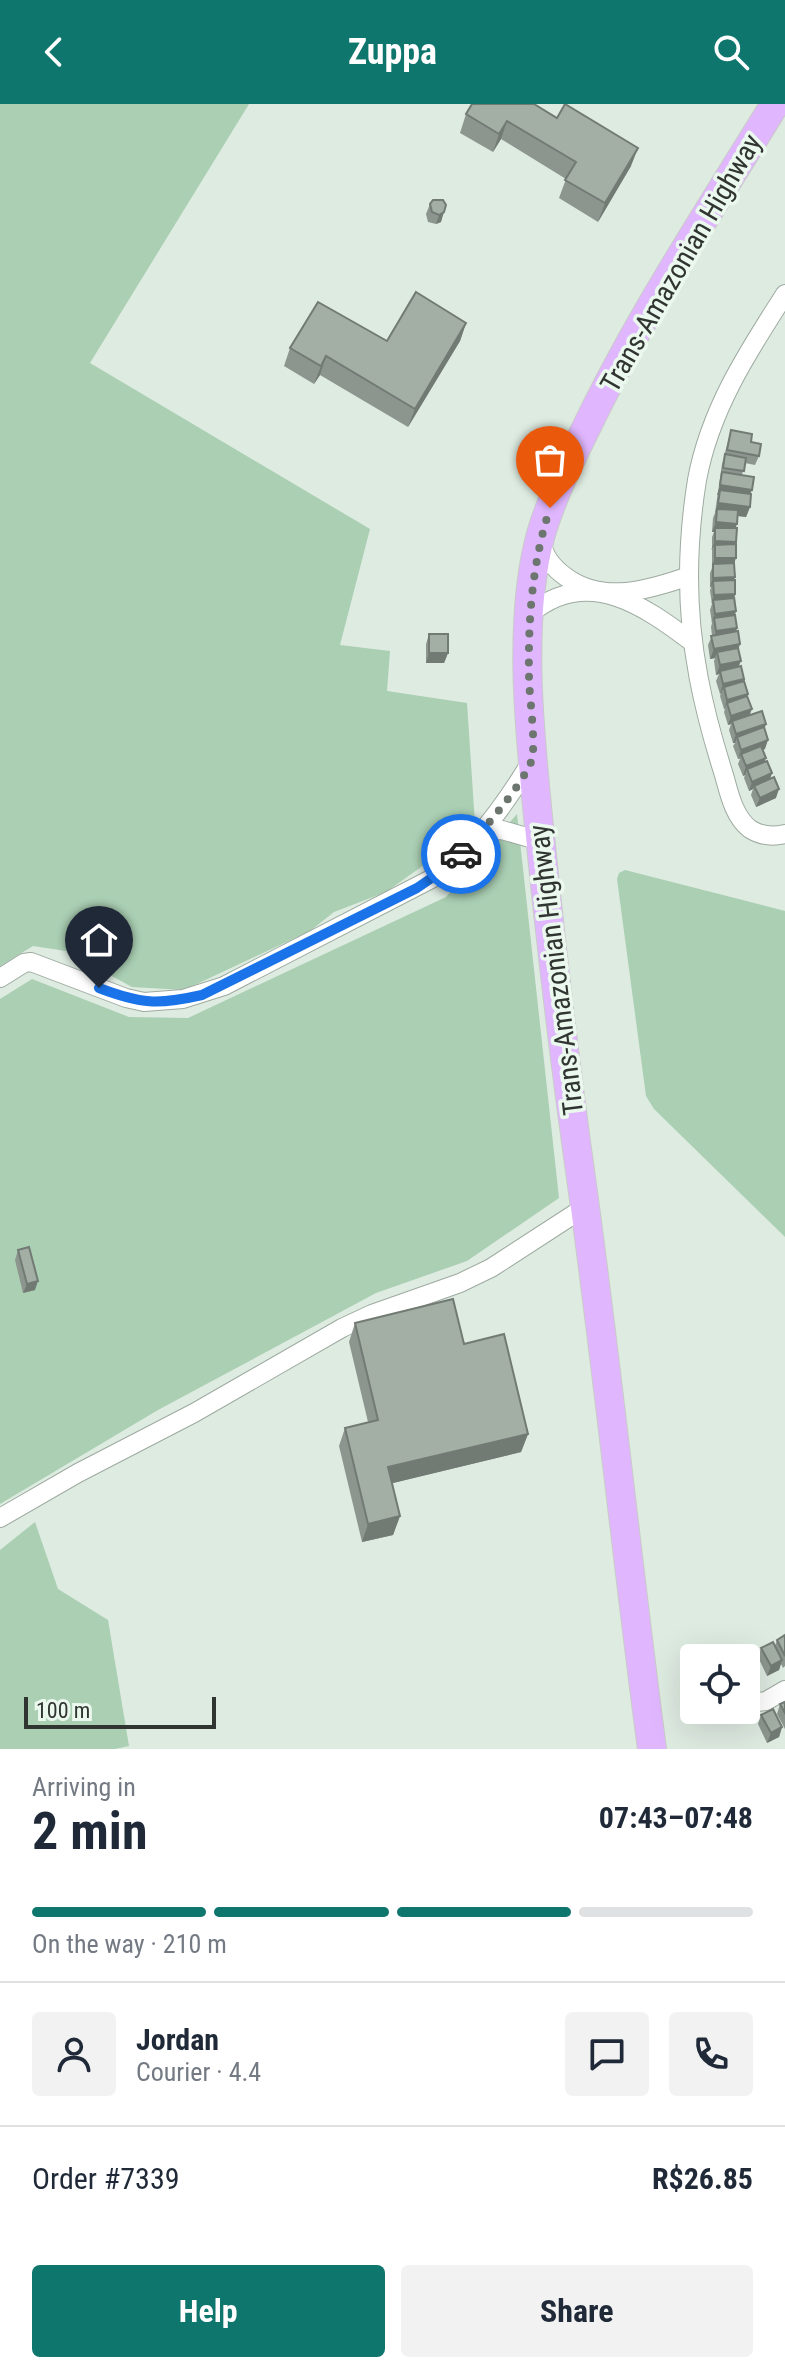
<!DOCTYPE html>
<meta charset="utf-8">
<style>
:root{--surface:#fff;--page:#f2f2f3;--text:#1f2937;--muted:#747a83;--line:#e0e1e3;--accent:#0f766e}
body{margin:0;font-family:"Roboto Condensed",sans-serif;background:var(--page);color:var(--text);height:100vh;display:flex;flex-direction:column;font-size:30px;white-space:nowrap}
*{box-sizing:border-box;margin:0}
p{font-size:26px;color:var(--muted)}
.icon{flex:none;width:44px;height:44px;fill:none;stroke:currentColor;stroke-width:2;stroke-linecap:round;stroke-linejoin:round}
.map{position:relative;height:1645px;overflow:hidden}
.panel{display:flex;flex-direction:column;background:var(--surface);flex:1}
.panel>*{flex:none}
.controls{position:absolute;left:680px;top:1540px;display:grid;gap:16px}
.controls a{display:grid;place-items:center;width:80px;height:80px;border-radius:8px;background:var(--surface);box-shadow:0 8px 32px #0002;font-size:40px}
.scale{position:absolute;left:24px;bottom:20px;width:192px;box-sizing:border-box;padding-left:8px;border:4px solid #303531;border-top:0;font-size:22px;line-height:28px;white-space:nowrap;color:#303531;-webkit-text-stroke:6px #ebf8ee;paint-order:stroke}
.pin{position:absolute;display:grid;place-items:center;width:68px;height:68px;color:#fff;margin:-82px -34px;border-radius:50% 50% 50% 0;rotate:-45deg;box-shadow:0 0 8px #0007}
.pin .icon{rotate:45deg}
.courier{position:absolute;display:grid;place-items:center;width:80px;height:80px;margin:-40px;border:6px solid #1a73e8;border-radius:50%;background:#fff;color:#222;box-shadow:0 2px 10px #0007}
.overview em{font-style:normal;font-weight:700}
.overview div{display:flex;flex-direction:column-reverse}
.overview{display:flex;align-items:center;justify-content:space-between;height:136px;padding:0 32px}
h1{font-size:52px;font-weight:700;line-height:60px}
.bar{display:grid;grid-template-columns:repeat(4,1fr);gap:12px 8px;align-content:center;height:96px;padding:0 32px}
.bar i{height:10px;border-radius:6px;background:var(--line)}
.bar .active{background:var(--accent)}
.bar p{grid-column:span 4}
.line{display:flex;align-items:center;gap:20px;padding:0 32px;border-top:2px solid var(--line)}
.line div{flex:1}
.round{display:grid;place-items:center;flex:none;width:84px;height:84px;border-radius:8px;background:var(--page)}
.primary-button{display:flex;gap:16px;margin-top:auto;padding:16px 32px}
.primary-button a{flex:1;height:92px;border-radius:8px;background:var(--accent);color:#fff;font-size:32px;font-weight:700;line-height:92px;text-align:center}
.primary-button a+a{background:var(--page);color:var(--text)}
header{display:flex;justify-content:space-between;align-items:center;height:104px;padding:0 32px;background:var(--accent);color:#fff;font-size:36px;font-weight:700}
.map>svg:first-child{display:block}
</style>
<header><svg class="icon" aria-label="back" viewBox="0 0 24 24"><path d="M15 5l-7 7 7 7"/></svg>Zuppa<svg class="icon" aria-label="search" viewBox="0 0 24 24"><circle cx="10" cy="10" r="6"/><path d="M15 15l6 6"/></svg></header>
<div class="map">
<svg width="785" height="1645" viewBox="0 0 785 1645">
<rect width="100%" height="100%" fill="#deebe1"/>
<g fill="#aacfb3">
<polygon points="0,0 249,0 90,259 370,425 340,541 390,547 387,587 467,599 475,720 452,741 386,788 334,808 310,827 184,886 132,883 66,847 33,842 0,862"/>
<polygon points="517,710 559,1094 467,1157 376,1189 158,1306 0,1400 0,895 32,875 129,913 188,914 446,793"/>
<polygon points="625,766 785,807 785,1133 654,1005 646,992 617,775 619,769"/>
<polygon points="35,1418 58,1485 108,1516 129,1642 115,1645 0,1645 0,1446"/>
</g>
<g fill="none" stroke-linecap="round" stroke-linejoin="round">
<g stroke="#9daaa0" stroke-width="20">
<g id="minor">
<path d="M785 190C747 249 710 306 697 376 692 407 689 442 689 473 689 543 703 605 724 671 729 689 734 713 750 725 761 732 773 733 785 730"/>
<path d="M541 437C544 453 553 464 566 473 603 500 649 486 689 472"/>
<path d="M530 510C587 462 643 501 692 538"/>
<polyline points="482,727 502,726 540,737"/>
<path d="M0 874 24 859 31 858 126 894 144 898 183 895 224 882 435 773C475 743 507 698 532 656"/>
<polyline points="0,1414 78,1369 194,1309 342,1224 372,1210 460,1179 491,1164 585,1103"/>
<polyline points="750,1599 766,1597 785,1586"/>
</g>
</g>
<g stroke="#c9cac9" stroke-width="30">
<path id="highway" d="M652 1645C627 1457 608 1269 582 1081 565 961 551 842 539 722 530 633 517 517 541 430 553 389 573 351 592 312 645 204 712 103 775 0"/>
</g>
<use href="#minor" stroke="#fff" stroke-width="18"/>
<use href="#highway" stroke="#e0b7fe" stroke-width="28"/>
</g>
<g fill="#8c968e">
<polygon points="472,0 631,62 598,118 559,94 566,75 501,35 493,48 460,29 466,10"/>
<polygon points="443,96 441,118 436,120 428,118 426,110 430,100"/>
<polygon points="466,219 460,237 408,323 320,271 314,280 284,262 290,244 387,237"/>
<polygon points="731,326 751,338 759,352 755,361 745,359 742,371 750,390 750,403 746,413 738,412 735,424 735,473 734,476 736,507 735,511 737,524 736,527 739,562 744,575 743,578 747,592 750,611 766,620 764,625 765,645 763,646 765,657 772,669 770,674 776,694 756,703 751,691 753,685 749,687 744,674 745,671 743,672 738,660 740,655 738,655 733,642 735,639 733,639 729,626 731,620 728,621 724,608 725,605 724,605 720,592 721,589 720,590 716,577 719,570 716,571 714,557 715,554 710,555 708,541 712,532 711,523 712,519 710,506 712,500 710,487 711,483 710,483 710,469 712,464 712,433 714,428 712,428 713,414 715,409 722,360"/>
<polygon points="429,530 448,549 444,559 426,559 426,540"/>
<polygon points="18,1146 35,1186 23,1189 15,1156"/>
<polygon points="355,1219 464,1240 528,1330 521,1348 392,1379 400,1412 393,1431 362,1438 339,1342 345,1324 368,1318 349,1238"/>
<polygon points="785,1531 785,1562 783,1564 781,1560 779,1566 767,1572 758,1553 761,1544 775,1542 777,1536"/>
<polygon points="785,1598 785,1625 777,1610 780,1600"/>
<polygon points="761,1611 782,1623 779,1633 767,1639 758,1620"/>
</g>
<g fill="#727a74">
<polygon points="507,17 501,35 493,48 499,30"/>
<polygon points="638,44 631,62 598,118 605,99"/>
<polygon points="444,108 441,118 436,120 439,111"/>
<polygon points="466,219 460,237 408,323 415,305"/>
<polygon points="326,252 320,271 314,280 321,262"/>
<polygon points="720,381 752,386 748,395 720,386 718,391 717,391"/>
<polygon points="718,399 750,403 746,413 716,409 717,405 715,409"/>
<polygon points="716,418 737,420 734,429 715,424 714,428 712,428"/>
<polygon points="715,437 736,438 733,447 715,441 711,446"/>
<polygon points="715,454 736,454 733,463 713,460 711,464"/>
<polygon points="735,473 731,482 713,477 711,483 710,483 713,474"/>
<polygon points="735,490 732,499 713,496 711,500 714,491"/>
<polygon points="736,507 732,516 714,514 711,519 715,510"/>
<polygon points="737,524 734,533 713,537 716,527"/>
<polygon points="740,540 737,550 717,548 715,554 710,555 714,545"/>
<polygon points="429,549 448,549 444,559 426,559"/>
<polygon points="741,557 737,566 720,567 719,570 716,571 720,561"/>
<polygon points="744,575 740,584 724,583 721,589 720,590 723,580"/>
<polygon points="748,590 744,600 727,599 724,605 727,596"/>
<polygon points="752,605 748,615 732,617 731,620 728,621 731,612"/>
<polygon points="766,620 763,629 737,633 735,639 733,639 736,630"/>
<polygon points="768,636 765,645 743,653 741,650 738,655 741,646"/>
<polygon points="766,654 763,663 747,665 745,671 743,672 746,662"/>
<polygon points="772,669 769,678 754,682 753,685 749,687 752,678"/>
<polygon points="779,685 776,694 756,703 760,694"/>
<polygon points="38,1177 35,1186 23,1189 27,1180"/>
<polygon points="528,1330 521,1348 381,1382 388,1363"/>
<polygon points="400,1412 393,1431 362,1438 368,1420"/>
<polygon points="782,1556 779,1566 767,1572 771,1562"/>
<polygon points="782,1623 779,1633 767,1639 771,1629"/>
</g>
<g fill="#a3afa5" stroke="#727a74" stroke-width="2">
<polygon points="472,0 534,0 557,14 565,0 638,44 605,99 565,76 576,58 507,17 499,30 466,10"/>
<polygon points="433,96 443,96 446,101 444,108 439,111 432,108 430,100"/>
<polygon points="416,188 466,219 415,305 326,252 321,262 290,244 318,198 387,237"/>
<polygon points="731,326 752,330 751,338 761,340 759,352 727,346"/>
<polygon points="725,350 746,354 744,367 723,364"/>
<polygon points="722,368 754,373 752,386 720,381"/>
<polygon points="720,386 751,390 750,403 718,399"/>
<polygon points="717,405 738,406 737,420 716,418"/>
<polygon points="715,424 737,424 736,438 715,437"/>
<polygon points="736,440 736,454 715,454 715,441"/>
<polygon points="734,459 735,473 713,474 713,460"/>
<polygon points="735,476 735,490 714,491 713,477"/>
<polygon points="734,494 736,507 715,510 713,496"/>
<polygon points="735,511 737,524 716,527 714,514"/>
<polygon points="738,527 740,540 714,545 711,532"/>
<rect x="429" y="530" width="19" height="19"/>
<polygon points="738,544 741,557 720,561 717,548"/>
<polygon points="741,562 744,575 723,580 720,567"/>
<polygon points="744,577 748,590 727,596 724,583"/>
<polygon points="747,592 752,605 731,612 727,599"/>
<polygon points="762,607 766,620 736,630 732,617"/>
<polygon points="764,623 768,636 741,646 737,633"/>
<polygon points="761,642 766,654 746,662 741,650"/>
<polygon points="767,657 772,669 752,678 747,665"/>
<polygon points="774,673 779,685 760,694 754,682"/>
<polygon points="29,1143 38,1177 27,1180 18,1146"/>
<polygon points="453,1195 464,1240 504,1230 528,1330 388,1363 400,1412 368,1420 345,1324 378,1316 355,1219"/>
<polygon points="785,1531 785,1552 777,1536"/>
<polygon points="773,1538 782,1556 771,1562 761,1544"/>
<polygon points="785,1598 785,1609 780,1600"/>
<polygon points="773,1605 782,1623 771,1629 761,1611"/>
</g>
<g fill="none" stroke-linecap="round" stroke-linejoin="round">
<path stroke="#6d756f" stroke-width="8" stroke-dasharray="0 14.4" d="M461 750C480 730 521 683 531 658 537 644 529 591 529 573 528 516 532 459 550 404"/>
<path stroke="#1a73e8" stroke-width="10" d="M99 884C141 900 158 901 202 891L417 784 449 762 461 750"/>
</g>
<g text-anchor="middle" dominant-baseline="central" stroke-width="7" stroke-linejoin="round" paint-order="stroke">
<g font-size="28" fill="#303531" stroke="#ebf8ee">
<text transform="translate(681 159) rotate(-60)">Trans-Amazonian Highway</text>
<text transform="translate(556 866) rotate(-97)">Trans-Amazonian Highway</text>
</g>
</g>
</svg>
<div class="controls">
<a><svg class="icon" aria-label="locate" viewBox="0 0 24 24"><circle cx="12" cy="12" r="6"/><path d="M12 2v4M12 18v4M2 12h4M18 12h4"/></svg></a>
</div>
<div class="scale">100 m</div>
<div class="pin" style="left:550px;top:404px;background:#ea580c"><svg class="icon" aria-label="bag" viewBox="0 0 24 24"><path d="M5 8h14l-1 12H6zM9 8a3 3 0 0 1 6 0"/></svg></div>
<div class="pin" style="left:99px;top:884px;background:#1f2937"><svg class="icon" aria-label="home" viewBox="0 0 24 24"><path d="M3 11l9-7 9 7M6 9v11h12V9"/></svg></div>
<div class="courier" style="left:461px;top:750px"><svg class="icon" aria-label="car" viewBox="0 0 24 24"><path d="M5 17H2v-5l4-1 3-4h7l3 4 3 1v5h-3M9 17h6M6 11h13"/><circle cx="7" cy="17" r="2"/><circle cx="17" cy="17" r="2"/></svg></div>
</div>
<section class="panel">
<div class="overview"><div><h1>2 min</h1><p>Arriving in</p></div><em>07:43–07:48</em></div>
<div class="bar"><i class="active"></i><i class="active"></i><i class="active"></i><i></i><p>On the way · 210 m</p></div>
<div class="line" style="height:144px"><a class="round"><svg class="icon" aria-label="person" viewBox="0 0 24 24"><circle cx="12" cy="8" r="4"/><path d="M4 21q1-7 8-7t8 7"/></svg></a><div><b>Jordan</b><p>Courier · 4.4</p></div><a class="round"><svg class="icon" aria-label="chat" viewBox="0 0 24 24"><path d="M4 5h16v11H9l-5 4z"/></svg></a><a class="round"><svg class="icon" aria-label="phone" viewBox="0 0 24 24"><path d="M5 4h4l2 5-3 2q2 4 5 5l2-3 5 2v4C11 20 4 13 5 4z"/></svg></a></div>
<div class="line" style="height:104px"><div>Order #7339</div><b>R$26.85</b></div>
<div class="primary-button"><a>Help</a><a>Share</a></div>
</section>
